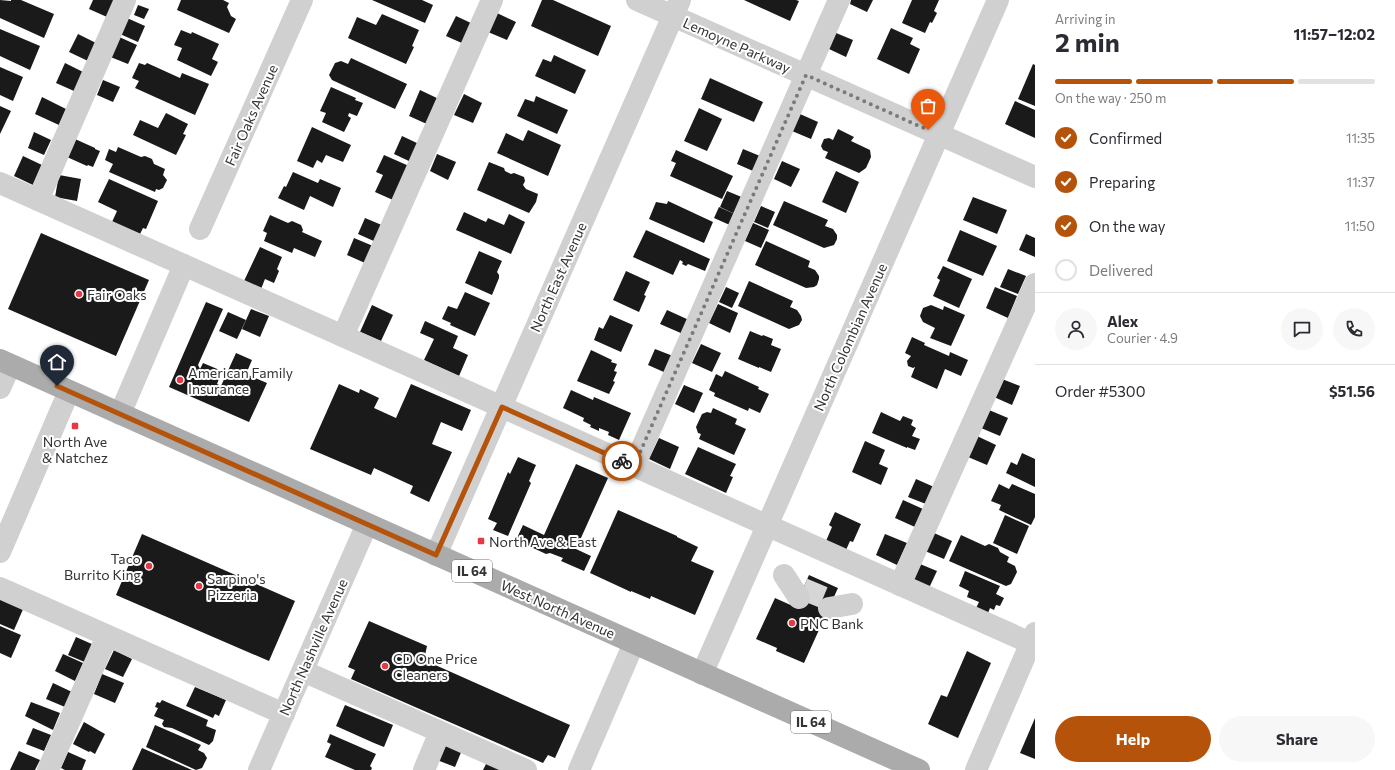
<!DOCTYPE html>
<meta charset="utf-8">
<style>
:root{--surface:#fff;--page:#f7f7f7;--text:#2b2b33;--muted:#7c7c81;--line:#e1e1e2;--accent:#b45309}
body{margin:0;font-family:Commissioner,sans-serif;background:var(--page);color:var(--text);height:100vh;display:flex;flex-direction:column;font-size:15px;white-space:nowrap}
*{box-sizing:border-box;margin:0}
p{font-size:13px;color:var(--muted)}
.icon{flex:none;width:22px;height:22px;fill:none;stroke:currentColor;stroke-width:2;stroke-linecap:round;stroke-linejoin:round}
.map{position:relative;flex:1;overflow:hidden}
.side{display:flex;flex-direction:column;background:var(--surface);width:360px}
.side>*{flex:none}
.pin{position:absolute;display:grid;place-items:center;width:34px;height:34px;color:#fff;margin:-41px -17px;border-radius:50% 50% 50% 0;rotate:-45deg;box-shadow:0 0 4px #0007}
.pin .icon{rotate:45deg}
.courier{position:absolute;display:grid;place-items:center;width:40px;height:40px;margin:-20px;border:3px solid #b45309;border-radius:50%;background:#fff;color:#222;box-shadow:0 1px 5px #0007}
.head em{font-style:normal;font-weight:700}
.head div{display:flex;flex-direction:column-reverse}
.head{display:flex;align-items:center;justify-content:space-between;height:68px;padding:0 20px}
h1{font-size:26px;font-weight:700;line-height:30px}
.bar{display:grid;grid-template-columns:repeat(4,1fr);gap:6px 4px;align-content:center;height:48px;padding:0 20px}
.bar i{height:5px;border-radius:3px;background:var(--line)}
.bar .selected{background:var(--accent)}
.bar p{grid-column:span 4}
.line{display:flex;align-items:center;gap:10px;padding:0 20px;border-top:1px solid var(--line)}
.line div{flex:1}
.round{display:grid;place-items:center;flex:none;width:42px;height:42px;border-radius:21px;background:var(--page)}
ol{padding:0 20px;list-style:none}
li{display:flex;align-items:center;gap:12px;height:44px}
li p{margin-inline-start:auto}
li .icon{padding:4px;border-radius:50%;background:var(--accent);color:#fff;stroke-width:4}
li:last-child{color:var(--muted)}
li i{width:22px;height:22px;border:2px solid var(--line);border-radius:50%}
.cta{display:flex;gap:8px;margin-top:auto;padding:8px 20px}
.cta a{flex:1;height:46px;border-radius:24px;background:var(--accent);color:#fff;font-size:16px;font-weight:700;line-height:46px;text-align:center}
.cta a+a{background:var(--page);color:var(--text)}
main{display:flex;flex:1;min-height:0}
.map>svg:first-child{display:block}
</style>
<main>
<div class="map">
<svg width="1035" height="770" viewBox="0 0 1035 770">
<rect width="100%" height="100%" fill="#fff"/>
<g fill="#1a1a1a">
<polygon points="0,0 11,1 11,0 21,0 54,14 44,38 0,18"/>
<polygon points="93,0 114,0 107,17 89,9"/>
<polygon points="181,0 223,0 229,3 227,7 231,16 236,19 229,33 177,10"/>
<polygon points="372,0 422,0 433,5 425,23"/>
<polygon points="542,0 553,0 611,26 598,56 531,26"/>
<polygon points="744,0 796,0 799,1 790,21"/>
<polygon points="851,0 873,0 867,12 850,4"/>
<polygon points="912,0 939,0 934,11 937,13 932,23 930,22 925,33 902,23"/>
<polygon points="138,5 149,9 144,19 134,15"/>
<polygon points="497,13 516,22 507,40 488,32"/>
<polygon points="382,14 419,30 412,46 414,47 406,64 348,38 357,17 376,25"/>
<polygon points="456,16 473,24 464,44 446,36"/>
<polygon points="127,18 145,26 138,42 120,34"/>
<polygon points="891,28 913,38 910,44 920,49 909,74 877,59"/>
<polygon points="0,29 40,46 30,70 0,56"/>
<polygon points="181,30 191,34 192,32 219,44 212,59 218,62 211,76 177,60 182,48 174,45"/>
<polygon points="836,33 853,40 846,57 829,49"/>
<polygon points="78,34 96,43 88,61 69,52"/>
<polygon points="117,36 137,45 128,64 108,56"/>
<polygon points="554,55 586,70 575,94 535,76 543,59 551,62"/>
<polygon points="351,58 407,84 395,109 332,80 329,75 335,63 341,61 348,64"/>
<polygon points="65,63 83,72 74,91 56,83"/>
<polygon points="139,63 145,65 147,63 180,78 182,73 209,84 195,115 135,88 139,81 132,78"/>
<polygon points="1033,64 1035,65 1035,106 1018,99"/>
<polygon points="0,67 23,77 13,101 0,95"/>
<polygon points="710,78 763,102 754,122 701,99"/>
<polygon points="103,80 120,87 113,102 97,95"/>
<polygon points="331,87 356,98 355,100 363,103 357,116 349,113 348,116 351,118 344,132 322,122 326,113 320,111"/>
<polygon points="420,90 441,100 429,125 409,116"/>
<polygon points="464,94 482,103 473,123 454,115"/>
<polygon points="536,96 568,110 557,134 517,116 525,99 534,102"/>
<polygon points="42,97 66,109 59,125 35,114"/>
<polygon points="1015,101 1035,110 1035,138 1005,124"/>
<polygon points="0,106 11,111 0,134"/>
<polygon points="699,108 722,119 707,151 684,141"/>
<polygon points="166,113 188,124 183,134 186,135 176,155 133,135 140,120 158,128"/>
<polygon points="800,114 818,122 811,139 792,131"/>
<polygon points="312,127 351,145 343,162 326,155 322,163 317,160 313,168 297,161"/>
<polygon points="838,129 854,137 851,141 870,150 871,157 866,168 859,173 825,158 828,152 823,150 821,146 824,139 829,138 833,140"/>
<polygon points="528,130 561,145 548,176 497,153 506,133 523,141"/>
<polygon points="34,132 51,140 44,155 28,148"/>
<polygon points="402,136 419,144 411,162 394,154"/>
<polygon points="75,139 95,148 95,149 100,151 93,167 88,165 87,166 67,157"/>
<polygon points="118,147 141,157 145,156 152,159 154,164 165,169 163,175 167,180 163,188 159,190 156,189 155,192 109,172 113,164 105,160 109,149 116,152"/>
<polygon points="743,149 760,156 753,171 737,164"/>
<polygon points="676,150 733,176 722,199 670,176 676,163 671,161"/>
<polygon points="437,154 456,162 448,180 430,171"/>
<polygon points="384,155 409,166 393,200 375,192 383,175 376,172"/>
<polygon points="23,156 42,165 33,185 14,176"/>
<polygon points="782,161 800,169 791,187 774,179"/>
<polygon points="489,162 504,168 505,171 511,174 514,173 524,177 525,181 523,185 526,189 538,194 536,202 529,213 477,190"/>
<polygon points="836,171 859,182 846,213 822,202"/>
<polygon points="293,172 318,183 320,179 341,188 333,207 310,196 304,210 278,198 284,186 286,187"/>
<polygon points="59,175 81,179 77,201 55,197"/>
<polygon points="109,179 158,201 146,229 143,228 140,234 112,222 117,211 98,202"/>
<polygon points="727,191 744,198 737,215 720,207"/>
<polygon points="973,197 1007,210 997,234 963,220"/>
<polygon points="668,201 713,222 704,243 649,219 656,202 667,204"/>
<polygon points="784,201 828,220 825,226 833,229 837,235 837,239 834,245 824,248 773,225"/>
<polygon points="761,206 775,212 768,228 754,222"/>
<polygon points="719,207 737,215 732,226 714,218"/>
<polygon points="464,212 486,222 488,218 504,225 509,214 525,222 511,254 456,230"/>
<polygon points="270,215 288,223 292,221 301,225 303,230 302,232 322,241 315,257 294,248 292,253 264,241 267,233 263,231"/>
<polygon points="365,218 384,226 376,242 358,234"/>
<polygon points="753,223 769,230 761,248 745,241"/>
<polygon points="646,230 710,259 705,271 688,264 686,266 682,264 683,262 680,260 673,275 633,257"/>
<polygon points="960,230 997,246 983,276 947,261"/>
<polygon points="41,233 149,280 116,356 8,309"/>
<polygon points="1026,234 1035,238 1035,257 1019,250"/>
<polygon points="354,238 373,246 365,263 347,255"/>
<polygon points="766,241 810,261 808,267 815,270 819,276 819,279 817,285 814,287 806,288 755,265"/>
<polygon points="260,247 282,257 277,269 279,271 274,283 265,279 261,289 244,281"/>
<polygon points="479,251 502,261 497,272 499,275 499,278 492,295 465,283"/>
<polygon points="943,266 972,279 959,308 933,296 940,280 937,278"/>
<polygon points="1008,269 1026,276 1018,294 1000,287"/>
<polygon points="626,271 650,282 644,295 646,296 639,312 613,300"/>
<polygon points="749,281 793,301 790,307 797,310 801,316 802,320 799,325 789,329 738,306"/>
<polygon points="726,287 739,293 732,308 719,302"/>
<polygon points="995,287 1017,296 1008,318 986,308"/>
<polygon points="465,292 490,303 475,336 450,325 451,323 442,319 448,306 457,309"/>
<polygon points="206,302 223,309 198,365 200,369 203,363 222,371 217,384 221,386 236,353 252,360 246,374 267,383 249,422 169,387"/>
<polygon points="718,304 738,313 730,333 709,323"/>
<polygon points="372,305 393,315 381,341 360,332"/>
<polygon points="931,305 943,310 944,306 965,315 951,346 930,338 935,328 923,322 920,316 923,308"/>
<polygon points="251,309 269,316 260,337 242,329"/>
<polygon points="667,310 689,320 683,334 660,324"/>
<polygon points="228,312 246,320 237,339 219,331"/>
<polygon points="610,315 633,325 621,352 594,340 599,327 603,329"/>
<polygon points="425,321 458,336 453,348 468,355 459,376 424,360 434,339 420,333"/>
<polygon points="750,331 762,336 763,335 773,339 771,345 781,349 771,372 759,367 759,368 738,359"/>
<polygon points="912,337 925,343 924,345 949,356 950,352 968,360 961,376 945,369 937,389 911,377 915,367 913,368 908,366 907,361 911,356 905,353"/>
<polygon points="701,344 721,353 712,372 692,363"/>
<polygon points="655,349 673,356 666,373 648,365"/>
<polygon points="591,350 612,360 611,362 617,364 614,371 617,372 613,381 615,382 609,394 577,381"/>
<polygon points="725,371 759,387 758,389 769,394 760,413 749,408 748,411 714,396 715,393 709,390 716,374 722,377"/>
<polygon points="1002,379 1020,386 1012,405 994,397"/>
<polygon points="339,384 359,393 360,389 379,398 374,408 396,418 411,384 471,410 462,431 441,422 432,444 452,452 429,502 410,493 413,486 374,468 371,475 310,449"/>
<polygon points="684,385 703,393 694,413 675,404"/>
<polygon points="571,390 593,400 594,397 631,413 619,440 608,435 609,432 599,428 599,431 590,427 591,425 583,421 584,418 563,408"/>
<polygon points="713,408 737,419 735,424 746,429 734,455 699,439 701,434 698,433 696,427 702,414 707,412 711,413"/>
<polygon points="989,410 1008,418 1000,436 981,428"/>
<polygon points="881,412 900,421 903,416 913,420 911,425 916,428 912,436 920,439 915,450 907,447 907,448 872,433"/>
<polygon points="977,436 996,445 987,465 968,457"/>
<polygon points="659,438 679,447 670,469 649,459"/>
<polygon points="865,441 885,450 879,464 888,468 881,485 852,472"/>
<polygon points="698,447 736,464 730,476 733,477 726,493 685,474"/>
<polygon points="1022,453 1035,459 1035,487 1006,473 1011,462 1017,465"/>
<polygon points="518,457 536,465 529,481 531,483 508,536 493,530 497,523 488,519 508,472 510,474"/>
<polygon points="576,464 608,478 576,549 591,556 584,571 561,561 563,558 550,553 546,554 516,540 523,525 544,535"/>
<polygon points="916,479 934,487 926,504 908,497"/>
<polygon points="999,484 1009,489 1012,484 1035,494 1035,517 1031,525 999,510 1001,505 991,501"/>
<polygon points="903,500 923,509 915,527 895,518"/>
<polygon points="618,510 677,536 677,537 698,547 691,561 714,571 695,615 651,596 650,599 631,591 631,592 590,573"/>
<polygon points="835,512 861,524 853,542 850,541 846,550 826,541 832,527 829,525"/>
<polygon points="1005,515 1029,526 1017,554 993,543"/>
<polygon points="934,533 952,541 944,559 925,551"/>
<polygon points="142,534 295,601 269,661 116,595"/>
<polygon points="885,534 907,543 897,565 876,555"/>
<polygon points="961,535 985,546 989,544 998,548 1000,552 1009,557 1007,562 1015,566 1017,572 1011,584 1006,586 949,561"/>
<polygon points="920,564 937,571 929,588 913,580"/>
<polygon points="965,571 1000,586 996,594 1004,598 1000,606 996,605 994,610 990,608 988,613 976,608 979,602 967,597 969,591 959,586"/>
<polygon points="809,575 838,588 804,663 776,651 777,648 756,639 775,598 795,607"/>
<polygon points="0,597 24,607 14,630 0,624"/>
<polygon points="369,621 427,646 424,660 570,725 555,758 548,755 543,763 351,679 355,670 348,667"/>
<polygon points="0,626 21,635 11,658 0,653"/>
<polygon points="76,637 94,645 87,663 68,655"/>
<polygon points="114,650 132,659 123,677 105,669"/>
<polygon points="967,651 991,663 958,738 928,724 941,695 947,697"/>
<polygon points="63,654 83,663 75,681 55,671"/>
<polygon points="102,674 124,683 115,703 94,694"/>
<polygon points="53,683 72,692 65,707 46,699"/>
<polygon points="195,687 226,700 219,716 215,714 213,718 186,706"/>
<polygon points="162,700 208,720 206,726 216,730 213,741 209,745 172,728 164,727 162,724 164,720 154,716 158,708 155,707 157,702 160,703"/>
<polygon points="31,702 60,713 53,730 25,716"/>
<polygon points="345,705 393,725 384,747 374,743 336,726"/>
<polygon points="1035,718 1035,759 1020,753"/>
<polygon points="84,722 105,734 95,754 90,751 89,752 73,744"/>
<polygon points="155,725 201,745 198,750 204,753 207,758 202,768 196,770 146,747"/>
<polygon points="33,728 51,735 44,751 26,744"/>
<polygon points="330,734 376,754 370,766 372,768 371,770 355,770 325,757 331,744 327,742"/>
<polygon points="445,742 462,750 455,767 437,760"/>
<polygon points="142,748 192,770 132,770"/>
<polygon points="19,751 40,760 35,770 10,770"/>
<polygon points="68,752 86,760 82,770 65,770 61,768"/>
<polygon points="488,760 510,770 483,770"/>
</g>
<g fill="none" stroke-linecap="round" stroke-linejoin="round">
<polyline stroke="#d6d6d6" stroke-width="22" stroke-dasharray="22 11" stroke-linecap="butt" points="803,589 832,601"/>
<g stroke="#d0d0d0" stroke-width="22">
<polyline points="637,0 1035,177"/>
<polyline points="0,183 1035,645"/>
<polyline points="38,200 125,0"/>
<polyline points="200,229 302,0"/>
<polyline points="343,336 492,0"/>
<polyline points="0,388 10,365"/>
<polyline points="120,414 184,265"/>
<polyline points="634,466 839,0"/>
<polyline points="0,552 69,391"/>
<polyline points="436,555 680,0"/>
<polyline points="784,575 799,598"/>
<polyline points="900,585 1035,284"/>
<polyline points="0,588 284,714"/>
<polyline points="829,608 852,604"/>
<polyline points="303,671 526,770"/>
<polyline points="702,674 998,0"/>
<polyline points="48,770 107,636"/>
<polyline points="259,770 367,524"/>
<polyline points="424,770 440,732"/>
<polyline points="579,770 634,643"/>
<polyline points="976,770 1035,633"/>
</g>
<polyline stroke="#ababab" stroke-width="22" points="0,360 919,770"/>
</g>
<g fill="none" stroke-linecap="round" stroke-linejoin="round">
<polyline stroke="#7a7a7a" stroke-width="4" stroke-dasharray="0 7.2" points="622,461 634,466 806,75 928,130"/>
<polyline stroke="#b45309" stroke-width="5" points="57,386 436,555 502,407 622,461"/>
</g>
<g fill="#e63946" stroke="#fff" stroke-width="1.5">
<circle cx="79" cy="294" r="4"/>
<circle cx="180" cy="380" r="4"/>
<rect x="71" y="422" width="8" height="8" rx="2"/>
<rect x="477" y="537" width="8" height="8" rx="2"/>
<circle cx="149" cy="566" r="4"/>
<circle cx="199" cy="586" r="4"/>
<circle cx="792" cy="623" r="4"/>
<circle cx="385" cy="666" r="4"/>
</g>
<g text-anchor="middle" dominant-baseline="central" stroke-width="4" stroke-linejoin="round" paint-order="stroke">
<g fill="#fff" stroke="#707070" stroke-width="1">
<rect x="452" y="560" width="40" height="22" rx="3"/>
<rect x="791" y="711" width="40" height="22" rx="3"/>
</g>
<g font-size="13" font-weight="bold" fill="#333">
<text x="472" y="571">IL 64</text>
<text x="811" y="722">IL 64</text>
</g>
<g font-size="14" fill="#333" stroke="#fff">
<text transform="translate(737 45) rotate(24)">Lemoyne Parkway</text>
<text transform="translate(251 115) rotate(-66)">Fair Oaks Avenue</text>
<text transform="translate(558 277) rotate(-66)">North East Avenue</text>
<text transform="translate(850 337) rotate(-66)">North Colombian Avenue</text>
<text transform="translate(558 609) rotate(24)">West North Avenue</text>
<text transform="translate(313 647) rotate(-66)">North Nashville Avenue</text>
</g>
<g font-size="14" fill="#333" stroke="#fff" text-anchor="start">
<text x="87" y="294">Fair Oaks</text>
<text x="188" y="372">American Family<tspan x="188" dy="16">Insurance</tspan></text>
<text x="75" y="441" text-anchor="middle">North Ave<tspan x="75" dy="16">&amp; Natchez</tspan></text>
<text x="489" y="541">North Ave &amp; East</text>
<text x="141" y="558" text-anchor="end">Taco<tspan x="141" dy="16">Burrito King</tspan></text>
<text x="207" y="578">Sarpino's<tspan x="207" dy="16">Pizzeria</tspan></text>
<text x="800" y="623">PNC Bank</text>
<text x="393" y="658">CD One Price<tspan x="393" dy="16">Cleaners</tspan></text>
</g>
</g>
</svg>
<div class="pin" style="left:928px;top:130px;background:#ea580c"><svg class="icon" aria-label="bag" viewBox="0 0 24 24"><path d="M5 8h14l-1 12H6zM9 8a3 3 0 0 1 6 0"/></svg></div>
<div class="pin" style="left:57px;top:386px;background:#1f2937"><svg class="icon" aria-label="home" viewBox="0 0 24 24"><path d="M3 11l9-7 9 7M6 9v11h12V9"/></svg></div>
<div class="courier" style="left:622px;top:461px"><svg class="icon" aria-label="bike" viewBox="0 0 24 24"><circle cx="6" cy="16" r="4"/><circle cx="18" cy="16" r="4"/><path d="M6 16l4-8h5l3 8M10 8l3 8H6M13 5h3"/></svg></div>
</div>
<section class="side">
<div class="head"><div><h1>2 min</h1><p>Arriving in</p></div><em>11:57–12:02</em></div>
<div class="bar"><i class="selected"></i><i class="selected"></i><i class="selected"></i><i></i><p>On the way · 250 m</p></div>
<ol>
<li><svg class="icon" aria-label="check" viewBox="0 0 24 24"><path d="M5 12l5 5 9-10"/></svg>Confirmed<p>11:35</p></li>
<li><svg class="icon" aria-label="check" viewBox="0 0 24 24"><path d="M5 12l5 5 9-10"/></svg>Preparing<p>11:37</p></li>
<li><svg class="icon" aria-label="check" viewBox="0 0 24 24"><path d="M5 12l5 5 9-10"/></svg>On the way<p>11:50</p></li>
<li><i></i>Delivered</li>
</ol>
<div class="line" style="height:72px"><a class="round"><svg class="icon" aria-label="person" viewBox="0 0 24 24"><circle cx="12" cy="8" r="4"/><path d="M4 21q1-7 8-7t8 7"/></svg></a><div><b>Alex</b><p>Courier · 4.9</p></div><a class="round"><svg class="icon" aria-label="chat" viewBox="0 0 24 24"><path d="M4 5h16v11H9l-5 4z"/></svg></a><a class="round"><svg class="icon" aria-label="phone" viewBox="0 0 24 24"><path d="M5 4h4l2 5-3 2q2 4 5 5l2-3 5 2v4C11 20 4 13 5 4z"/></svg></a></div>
<div class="line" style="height:52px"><div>Order #5300</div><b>$51.56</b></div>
<div class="cta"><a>Help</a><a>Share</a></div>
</section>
</main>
